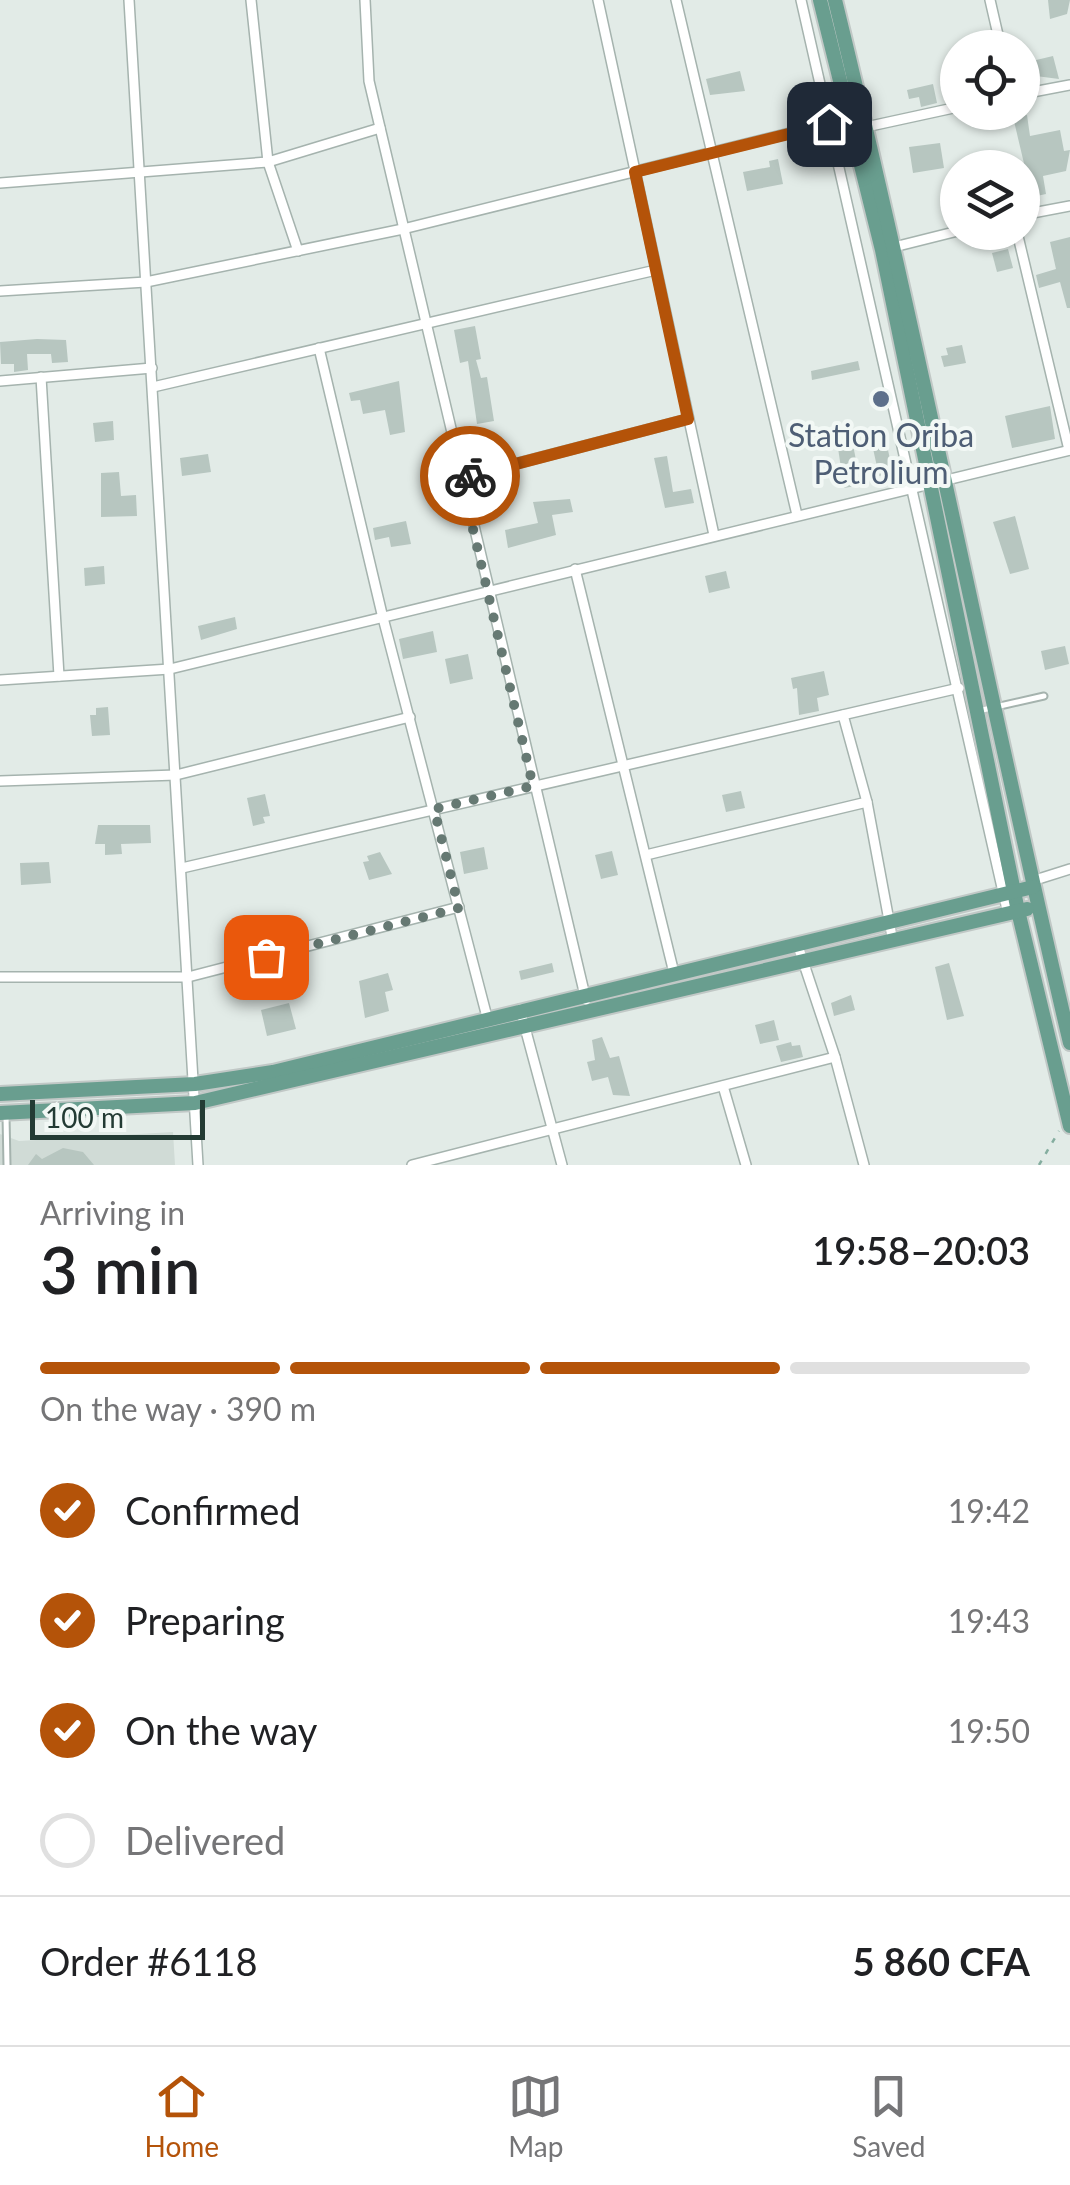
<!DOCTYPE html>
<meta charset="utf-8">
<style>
:root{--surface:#fff;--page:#f6f6f6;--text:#202124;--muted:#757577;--line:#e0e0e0;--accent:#b45309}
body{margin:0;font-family:Lato,sans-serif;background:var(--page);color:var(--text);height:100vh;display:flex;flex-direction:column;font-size:38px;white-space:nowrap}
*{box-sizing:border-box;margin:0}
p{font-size:32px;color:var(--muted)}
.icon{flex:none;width:55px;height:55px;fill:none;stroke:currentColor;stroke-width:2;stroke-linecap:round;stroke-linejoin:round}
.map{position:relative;height:1165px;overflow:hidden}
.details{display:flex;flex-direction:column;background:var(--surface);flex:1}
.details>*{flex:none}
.buttons{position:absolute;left:940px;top:30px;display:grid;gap:20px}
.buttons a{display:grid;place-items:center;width:100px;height:100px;border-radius:50%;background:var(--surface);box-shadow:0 2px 8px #0004;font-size:50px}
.scale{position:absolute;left:30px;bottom:25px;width:175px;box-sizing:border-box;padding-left:10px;border:5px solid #233b34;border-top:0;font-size:28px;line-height:35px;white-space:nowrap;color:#233b34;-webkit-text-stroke:8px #f2f8f5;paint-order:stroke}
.pin{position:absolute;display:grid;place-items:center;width:85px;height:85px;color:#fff;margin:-42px;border-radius:20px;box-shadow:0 5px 15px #0006}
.courier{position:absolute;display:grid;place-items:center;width:100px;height:100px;margin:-50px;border:8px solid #b45309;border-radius:50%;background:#fff;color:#222;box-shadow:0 2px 12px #0007}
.headline em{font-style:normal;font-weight:600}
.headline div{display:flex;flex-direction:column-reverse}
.headline{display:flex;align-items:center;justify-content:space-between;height:170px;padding:0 40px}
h1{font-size:65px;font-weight:600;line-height:75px}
.bar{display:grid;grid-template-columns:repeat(4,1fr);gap:15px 10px;align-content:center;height:120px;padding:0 40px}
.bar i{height:12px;border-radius:8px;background:var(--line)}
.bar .active{background:var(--accent)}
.bar p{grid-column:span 4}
.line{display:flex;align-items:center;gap:25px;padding:0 40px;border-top:2px solid var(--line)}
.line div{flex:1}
ol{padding:0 40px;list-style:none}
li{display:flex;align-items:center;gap:30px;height:110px}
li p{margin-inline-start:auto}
li .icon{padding:10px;border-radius:50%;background:var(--accent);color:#fff;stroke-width:4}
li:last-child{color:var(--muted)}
li i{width:55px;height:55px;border:5px solid var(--line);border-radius:50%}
.tabs{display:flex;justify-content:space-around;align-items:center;height:140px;border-top:2px solid var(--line);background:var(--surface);font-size:28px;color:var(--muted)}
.tabs a{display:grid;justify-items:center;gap:5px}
.tabs .active{color:var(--accent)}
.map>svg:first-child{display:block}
</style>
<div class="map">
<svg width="1070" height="1165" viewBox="0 0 1070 1165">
<rect width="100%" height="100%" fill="#e2ebe7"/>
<polygon fill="#d0dbd6" points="173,1132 175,1165 0,1165 0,1134 19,1141"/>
<g fill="#b7c6c0">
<polygon points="1048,0 1070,0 1067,14 1050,19"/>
<polygon points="1053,56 1059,79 1036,76 1032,61"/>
<polygon points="740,71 745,91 710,95 706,79"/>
<polygon points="933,84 937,103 921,107 919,97 909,99 907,90"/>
<polygon points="1027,115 1030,136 1060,130 1064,151 1070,150 1066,171 1043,176 1046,194 1032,197 1013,117"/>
<polygon points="940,143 944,168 913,173 909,147"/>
<polygon points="778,159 783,184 747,191 743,172 770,167 769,161"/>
<polygon points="1070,237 1070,308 1067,308 1060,282 1039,288 1036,275 1056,269 1050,242"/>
<polygon points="1008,249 1013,268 997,272 992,253"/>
<polygon points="475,326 481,359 476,360 481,378 487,377 494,421 477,424 468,361 460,363 454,330"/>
<polygon points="37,339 66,340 68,362 52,363 51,354 27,354 28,370 14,372 14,364 1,364 0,342"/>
<polygon points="962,345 966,363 944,367 941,356 948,355 946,348"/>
<polygon points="858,361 860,370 812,380 811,371"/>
<polygon points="399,381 405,432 390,435 385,410 363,414 360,400 351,401 349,393"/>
<polygon points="1050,406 1055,439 1012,448 1005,416"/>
<polygon points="113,421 114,440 95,442 93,423"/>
<polygon points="886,441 893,473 879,476 872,444"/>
<polygon points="853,445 861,485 844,488 838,448"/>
<polygon points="208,454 211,472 182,476 180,458"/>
<polygon points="667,456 673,492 691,489 694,503 665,508 654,458"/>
<polygon points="119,472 121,496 136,495 137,516 101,517 101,473"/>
<polygon points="570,499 573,512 552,515 556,535 508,548 505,530 538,523 533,502"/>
<polygon points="1015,516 1029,569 1010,574 993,522"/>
<polygon points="406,521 411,544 391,547 389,537 375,540 373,528"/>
<polygon points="104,566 105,584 85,586 84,568"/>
<polygon points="726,571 730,588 709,593 705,576"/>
<polygon points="235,617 237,629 201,640 198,626"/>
<polygon points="433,631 437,652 403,659 399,639"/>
<polygon points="1065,646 1069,664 1045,670 1041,651"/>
<polygon points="468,654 473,679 450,684 445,659"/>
<polygon points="824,671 829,695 817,698 819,711 799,715 797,688 793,689 791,678"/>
<polygon points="108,707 110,735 92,736 90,715 96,715 96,708"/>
<polygon points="741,791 745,808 726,812 722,795"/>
<polygon points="265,794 270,816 263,817 265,823 253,826 247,798"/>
<polygon points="98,825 150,825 151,843 121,844 122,854 105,855 105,844 95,844"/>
<polygon points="484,847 488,869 464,874 460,852"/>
<polygon points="612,851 618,875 601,879 595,855"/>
<polygon points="380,852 392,874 369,880 363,862 369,861 367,856"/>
<polygon points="49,862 51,883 21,885 20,863"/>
<polygon points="552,963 554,972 521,980 519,971"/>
<polygon points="949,963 964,1016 947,1020 935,967"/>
<polygon points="388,973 393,990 385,992 389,1011 365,1018 359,981"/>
<polygon points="851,995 855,1010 834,1016 831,1003"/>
<polygon points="289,1003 296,1029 267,1036 261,1010"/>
<polygon points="774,1020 779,1040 760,1044 755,1025"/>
<polygon points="602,1037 610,1058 619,1056 630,1096 613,1095 608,1077 592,1081 587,1062 595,1060 592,1040"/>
<polygon points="791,1042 792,1046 800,1045 803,1057 781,1062 776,1046"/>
<polygon points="63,1148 83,1152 94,1165 28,1165 36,1154 42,1159"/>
</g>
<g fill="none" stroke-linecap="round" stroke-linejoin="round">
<g stroke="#a5b3ae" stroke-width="9">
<g id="service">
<polyline points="978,711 1044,696"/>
<polyline points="6,1116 7,1165"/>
</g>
</g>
<g stroke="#a5b3ae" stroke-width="12">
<g id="minor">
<polyline points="129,0 198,1165"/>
<polyline points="251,0 268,162 298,251"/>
<polyline points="365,0 369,81 586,1000"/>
<polyline points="598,0 714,535"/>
<polyline points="676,0 797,515"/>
<polyline points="801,0 1008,914"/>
<polyline points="990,0 1001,48"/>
<polyline points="1022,94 1070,85"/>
<polyline points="866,127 958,107"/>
<polyline points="0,183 268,162 380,128"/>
<polyline points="1022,215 1070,206"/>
<polyline points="1017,232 1069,450"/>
<polyline points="890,248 958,231"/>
<polyline points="0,291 146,282 403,229 851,118"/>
<polyline points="319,348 382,614 487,1017"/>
<polyline points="41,377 59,676"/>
<polyline points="0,381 152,368"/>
<polyline points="153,387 656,270"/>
<polyline points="461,478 688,419"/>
<polyline points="575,569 674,973"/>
<polyline points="0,680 170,669 1070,450"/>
<polyline points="843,715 867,802 893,942"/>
<polyline points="0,781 176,775 410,717"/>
<polyline points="646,855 867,802"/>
<polyline points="182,868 959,688"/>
<polyline points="1032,881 1070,869"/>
<polyline points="797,943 835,1057 864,1165"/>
<polyline points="0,977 188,977 459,907"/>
<polyline points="520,1009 562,1165"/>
<polyline points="723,1086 746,1165"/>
<polyline points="412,1165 835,1057"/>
</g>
</g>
<g stroke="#c1c8c6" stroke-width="18">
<g id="primary">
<polyline points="820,0 882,250 1018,911 1070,1126"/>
<path d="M835 0C920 346 988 696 1070 1043"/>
<polyline points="0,1094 195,1084 273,1072 1033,887"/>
<polyline points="0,1113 195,1103 1027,909"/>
</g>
</g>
<polyline stroke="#84ad9f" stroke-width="2.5" stroke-dasharray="5 8" stroke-linecap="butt" points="1039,1165 1059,1131"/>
<use href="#service" stroke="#fff" stroke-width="5"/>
<use href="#minor" stroke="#fff" stroke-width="9"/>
<use href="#primary" stroke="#699e8f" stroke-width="14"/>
</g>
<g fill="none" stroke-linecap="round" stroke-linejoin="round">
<polyline stroke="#667973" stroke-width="10" stroke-dasharray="0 18" points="266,957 459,908 434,809 533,786 461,478 470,476"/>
<polyline stroke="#b45309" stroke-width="12" points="470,476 688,419 635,172 829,124"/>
</g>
<circle fill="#5c6f8a" stroke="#f2f8f5" stroke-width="4" cx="881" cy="399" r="10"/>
<g text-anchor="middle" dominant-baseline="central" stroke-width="8" stroke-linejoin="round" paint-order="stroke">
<g font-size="32" fill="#4e5e75" stroke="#f2f8f5">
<text x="881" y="434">Station Oriba<tspan x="881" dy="37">Petrolium</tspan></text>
</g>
</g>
</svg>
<div class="buttons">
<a><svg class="icon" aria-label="locate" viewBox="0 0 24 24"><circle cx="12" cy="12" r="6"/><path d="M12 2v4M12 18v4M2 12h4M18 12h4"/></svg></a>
<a><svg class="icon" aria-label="layers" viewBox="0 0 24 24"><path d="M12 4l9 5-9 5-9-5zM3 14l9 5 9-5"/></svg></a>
</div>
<div class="scale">100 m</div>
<div class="pin" style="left:266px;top:957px;background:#ea580c"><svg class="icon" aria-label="bag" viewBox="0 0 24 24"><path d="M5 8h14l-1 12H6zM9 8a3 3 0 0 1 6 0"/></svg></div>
<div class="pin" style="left:829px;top:124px;background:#1f2937"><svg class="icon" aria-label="home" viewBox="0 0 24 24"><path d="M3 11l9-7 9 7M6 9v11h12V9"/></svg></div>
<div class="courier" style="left:470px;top:476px"><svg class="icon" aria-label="bike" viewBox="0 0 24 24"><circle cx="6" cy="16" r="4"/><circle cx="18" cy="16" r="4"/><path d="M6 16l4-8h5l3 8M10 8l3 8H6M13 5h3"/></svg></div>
</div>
<section class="details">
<div class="headline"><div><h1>3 min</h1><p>Arriving in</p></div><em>19:58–20:03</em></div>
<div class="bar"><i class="active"></i><i class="active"></i><i class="active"></i><i></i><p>On the way · 390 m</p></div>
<ol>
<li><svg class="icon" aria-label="check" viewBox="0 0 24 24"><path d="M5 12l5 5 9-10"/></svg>Confirmed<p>19:42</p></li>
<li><svg class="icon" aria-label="check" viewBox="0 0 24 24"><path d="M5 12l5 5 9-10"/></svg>Preparing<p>19:43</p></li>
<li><svg class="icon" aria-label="check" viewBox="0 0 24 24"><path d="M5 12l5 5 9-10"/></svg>On the way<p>19:50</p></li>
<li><i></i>Delivered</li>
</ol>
<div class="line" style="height:130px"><div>Order #6118</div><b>5 860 CFA</b></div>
</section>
<nav class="tabs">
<a class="active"><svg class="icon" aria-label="home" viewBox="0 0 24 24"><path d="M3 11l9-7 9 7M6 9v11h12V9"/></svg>Home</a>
<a><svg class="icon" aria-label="map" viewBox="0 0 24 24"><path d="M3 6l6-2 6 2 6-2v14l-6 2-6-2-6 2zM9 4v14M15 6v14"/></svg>Map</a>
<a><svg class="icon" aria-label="saved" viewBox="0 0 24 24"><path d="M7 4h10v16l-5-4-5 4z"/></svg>Saved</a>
</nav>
